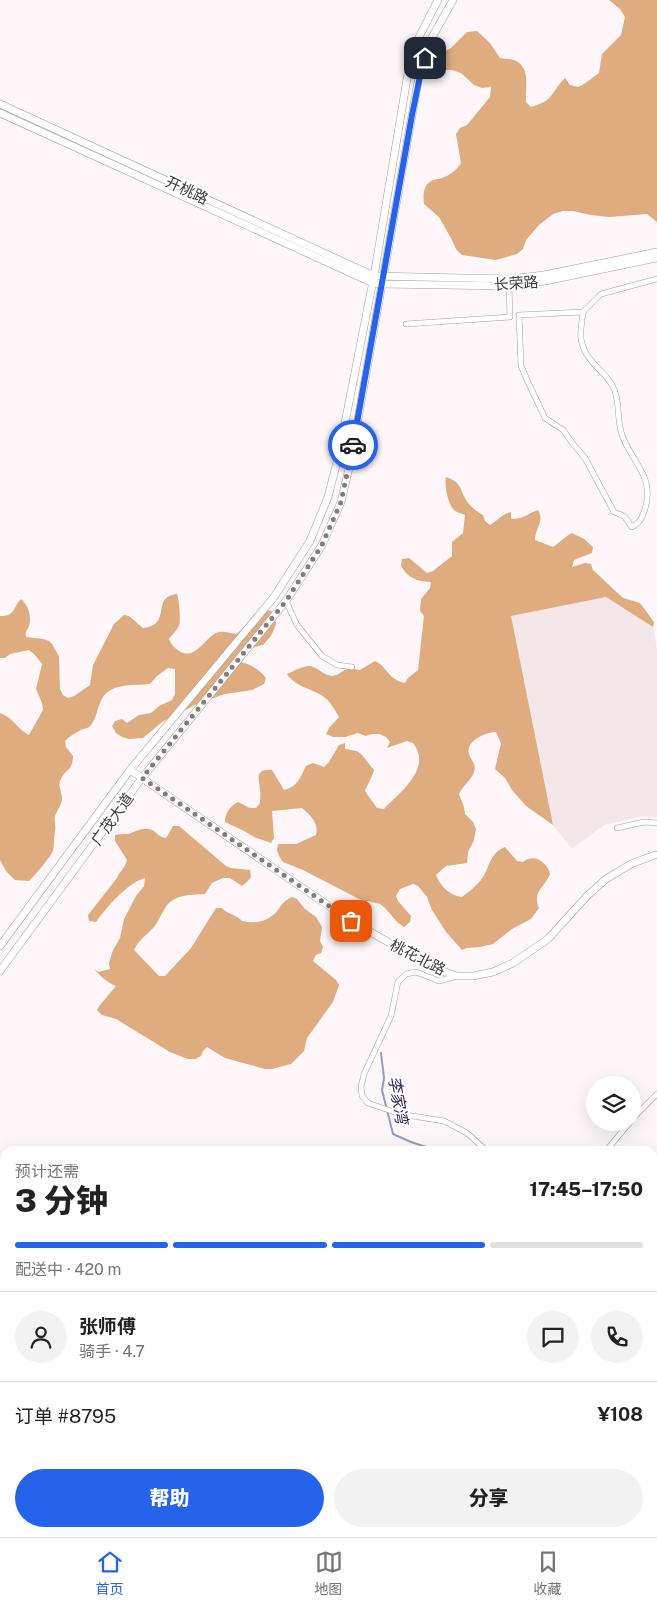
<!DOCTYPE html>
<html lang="zh">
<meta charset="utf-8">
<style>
:root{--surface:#fff;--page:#f2f2f2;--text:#222;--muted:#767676;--line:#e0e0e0;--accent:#2563eb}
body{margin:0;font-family:"Public Sans","Noto Sans SC",sans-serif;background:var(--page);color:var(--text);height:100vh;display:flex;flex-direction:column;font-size:19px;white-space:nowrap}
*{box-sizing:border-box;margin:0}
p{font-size:16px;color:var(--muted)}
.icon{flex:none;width:28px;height:28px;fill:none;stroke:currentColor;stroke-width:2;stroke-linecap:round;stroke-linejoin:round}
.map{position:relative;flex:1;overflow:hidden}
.sheet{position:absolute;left:0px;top:1146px;width:658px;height:391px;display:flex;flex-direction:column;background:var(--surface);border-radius:15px 15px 0 0;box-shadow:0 5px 20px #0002}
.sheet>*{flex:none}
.fabs{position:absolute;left:586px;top:1076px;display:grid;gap:10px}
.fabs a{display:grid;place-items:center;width:55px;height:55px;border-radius:50%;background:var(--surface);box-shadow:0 5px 20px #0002;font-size:25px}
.pin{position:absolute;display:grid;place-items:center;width:42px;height:42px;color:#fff;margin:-21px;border-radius:10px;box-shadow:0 2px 8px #0006}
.courier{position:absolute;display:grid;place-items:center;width:50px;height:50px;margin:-25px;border:4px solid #2563eb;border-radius:50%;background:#fff;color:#222;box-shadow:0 1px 6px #0007}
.overview em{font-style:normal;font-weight:800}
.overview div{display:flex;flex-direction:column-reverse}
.overview{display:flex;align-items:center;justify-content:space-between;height:85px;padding:0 15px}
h1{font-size:32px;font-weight:800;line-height:38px}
.bar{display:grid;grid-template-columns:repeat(4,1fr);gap:8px 5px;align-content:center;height:60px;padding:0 15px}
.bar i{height:6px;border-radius:4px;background:var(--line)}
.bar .current{background:var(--accent)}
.bar p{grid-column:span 4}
.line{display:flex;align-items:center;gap:12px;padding:0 15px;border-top:1px solid var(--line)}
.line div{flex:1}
.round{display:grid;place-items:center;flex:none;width:52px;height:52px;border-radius:26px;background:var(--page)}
.action{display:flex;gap:10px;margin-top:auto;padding:10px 15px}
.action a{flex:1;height:58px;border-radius:30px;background:var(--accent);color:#fff;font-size:20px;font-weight:800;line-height:58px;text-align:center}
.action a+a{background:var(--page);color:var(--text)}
.tabs{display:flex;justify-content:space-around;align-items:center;height:70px;border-top:1px solid var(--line);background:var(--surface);font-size:14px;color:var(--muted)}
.tabs a{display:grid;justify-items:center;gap:2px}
.tabs .current{color:var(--accent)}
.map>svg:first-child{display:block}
</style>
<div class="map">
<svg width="657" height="1537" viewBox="0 0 657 1537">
<rect width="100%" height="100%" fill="#fef6f9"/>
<polygon fill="#f5e6ea" points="606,597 653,627 657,649 657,818 643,816 604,825 572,849 553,825 511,616"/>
<polygon fill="#fed3ad" points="210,1532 211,1537 45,1537 45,1533"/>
<g fill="#deac7f">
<path d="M609 0H657V222L647 214 609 217 591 215 573 211H563L553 214 539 225 526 240 523 249 517 254 496 260 462 255 456 249 452 240 439 217 424 204C423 195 423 183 434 180 438 178 438 180 442 178 450 175 457 170 461 163L456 134 460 128 467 125 490 97 491 87 482 88 474 85 461 73 452 70H442L439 61 442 52 451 48 467 32 477 31 490 43 500 58C505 59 512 59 516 61 531 68 525 89 526 102L531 107C554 101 551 92 565 78L570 85 578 87 584 84 599 73 602 54 621 35 625 17 620 9Z"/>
<path d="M446 477C460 482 459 486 465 498 468 505 477 512 483 515L485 521 490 525C497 521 502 514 511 512V519C524 519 527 514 538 510 545 522 535 528 535 540L553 547C560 543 565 536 572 533L584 539 593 547 592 553 574 560 572 567 585 563 591 564 593 570 623 598 640 603 654 622 653 627 606 597 511 616 553 825 526 806 512 790 505 778 495 769 501 743 496 732C486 732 465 741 469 754 471 761 477 764 474 772 471 781 462 786 459 794L464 807 465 814 473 822 476 829 474 840 468 852 467 863 446 866 436 875C441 887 449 895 462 897 469 892 476 886 481 880 490 868 489 853 505 847L517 861 523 862C534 853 547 862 550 874 544 889 532 891 539 908L531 919 512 929 493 944 480 947 467 948 462 950 446 932 432 910 427 897 418 886 413 884 400 889 396 896 398 901 411 916 410 922 404 927 398 923 385 908 380 904 359 899 303 870 283 862 279 856 277 850 278 844H296L316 835C319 823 311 816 302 808L272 811 274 838 271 843 254 837 244 831 225 822C225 813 230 806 238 802L250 808H256L260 803C260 799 261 795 260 790 259 780 254 768 272 770L284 790C298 787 300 777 306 766L313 763 324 767 329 762 339 745 345 743V749L357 751 362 755 374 770C372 778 368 783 365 791L377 808 384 809C400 792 433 768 413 743L407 741 387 748 390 742 386 737 379 734H372L366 736 358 733 345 737H333L326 734 329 728 339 717C335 710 329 699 321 695 310 688 294 686 287 674 294 671 304 665 311 666 314 667 317 669 319 670 333 680 335 676 348 668L360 670 375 661C389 668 387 679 405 683L408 678 418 670 424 616 420 611 421 599 430 588 431 582C417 581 409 579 401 566L402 559 409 558 427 573 433 571 452 556V542L463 533 465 515C462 514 456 512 454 510 448 504 444 485 446 477Z"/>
<path d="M177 594C179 598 181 622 179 626 177 630 172 635 169 639 171 644 174 648 179 651 195 661 204 639 216 633 223 630 229 633 236 634L268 610 274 612 276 624 271 636 263 645 255 647 249 650 241 662C252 665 258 669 266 678L264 684 252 690 225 694 199 703 162 722 143 738 129 739 122 737 116 733 112 726 115 721 122 719 127 723 139 715 151 713 159 706 172 700 175 694V669L168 668 157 676 150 684C131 686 108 682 100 703 97 710 96 719 91 725 88 729 85 728 81 730 75 733 70 736 65 741L66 747 73 756C72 772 66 768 61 779 57 785 62 791 62 798 62 805 57 810 55 816 54 821 56 826 55 831 54 837 54 847 53 851 51 856 34 877 29 881L15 880 6 871 0 860V713C13 717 18 730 29 735L43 710 42 703 36 689 42 664 34 654 29 650 10 654 5 658H0V616C16 616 12 608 21 599 28 605 32 616 29 626 27 631 25 631 26 637L43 639 49 641 52 644 59 656 60 689 63 695 68 698 74 696 90 685 93 665 114 624 124 615 129 616 143 628C173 625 150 597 177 594Z"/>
<path d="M173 826H179L226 866 231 868 250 870 251 877 247 882 242 886 230 878H223L212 883 205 894C189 895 172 894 164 910 161 915 158 922 154 927 147 935 139 939 134 950L159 976H165L191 948 216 908H222C228 915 236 914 242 921 256 924 268 922 278 910 282 904 285 900 292 897L297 899 305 909 316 917 322 927 320 941 323 947 321 953 316 955 313 961 336 980 339 985 333 1002 307 1038 304 1051 291 1064 272 1069H265L225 1058 207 1047 203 1051 201 1056 195 1059H188L170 1052 116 1019 102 1015 97 1010 100 1005 116 986C107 982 99 976 94 968L98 972 110 969 109 963 113 950 120 938 124 919 136 896 144 886 145 878C127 883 106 908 96 922L89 921 88 915 117 878C120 871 125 868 127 860L115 841V835C119 834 123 834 128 834 135 832 143 826 152 830 158 833 158 837 166 838Z"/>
</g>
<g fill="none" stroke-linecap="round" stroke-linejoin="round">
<g stroke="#9b98c2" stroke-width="2">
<polyline points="381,1053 384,1078 382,1090 393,1134 411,1142 438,1151"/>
<polyline points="466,1532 466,1537"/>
</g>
<g stroke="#c3c0fc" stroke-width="11">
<polyline points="652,1184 657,1178"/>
<polyline points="413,1532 413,1537"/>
</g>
<g stroke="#a59ea1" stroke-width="6">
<g id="street">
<path d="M583 312C582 320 580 331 581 339 585 361 600 367 611 383 621 399 616 418 622 435 632 463 655 476 645 509 642 518 640 523 632 527L624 516 614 512 585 458 573 444 563 430 545 418 528 382 521 366 519 315 583 312 601 294 657 279"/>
<polyline points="406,324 510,317 509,286"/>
<polyline points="286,601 297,625 322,656 337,665 352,667"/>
<polyline points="617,828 644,822 657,823"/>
<polyline points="457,976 439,981 416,972 406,974 398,982 391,1016 364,1074 361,1087 362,1096 368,1103 400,1114 444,1121 467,1133 487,1151"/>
<polyline points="632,1119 657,1094"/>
<polyline points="606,1151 630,1122"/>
<polyline points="652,1224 657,1221"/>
<polyline points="0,1269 5,1270"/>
<polyline points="0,1364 5,1362"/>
<polyline points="135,1537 144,1533 207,1537"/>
<polyline points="228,1537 339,1536"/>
</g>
</g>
<g stroke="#a59ea1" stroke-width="8">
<g id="secondary">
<polyline points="0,104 374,276 509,279 544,275 657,252"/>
<polyline points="0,113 373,283 382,284 509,286 545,281 657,258"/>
<polyline points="130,770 351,921 434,968 457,976 473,976 493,972 513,963 548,939 587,896 606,879 631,864 655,855"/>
<polyline points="0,946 130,770 274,597 310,541 328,497 338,458 374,276 408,73 416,43 438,0"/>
<polyline points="0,971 142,778 286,601 322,545 341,502 350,464 419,76 430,41 453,0"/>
<polyline points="0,1407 5,1406"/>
</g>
</g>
<use href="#street" stroke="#fff" stroke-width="5"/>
<use href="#secondary" stroke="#fff" stroke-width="7"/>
</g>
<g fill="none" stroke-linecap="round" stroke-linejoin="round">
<polyline stroke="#817c7e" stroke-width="5" stroke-dasharray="0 9" points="351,921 142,778 286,601 322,545 341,502 353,445"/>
<polyline stroke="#2563eb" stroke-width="6" points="353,445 412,115 420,76 425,58"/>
</g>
<g text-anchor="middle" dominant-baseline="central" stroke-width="4" stroke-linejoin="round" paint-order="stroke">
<g font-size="15" fill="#3d3a3b" stroke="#fff">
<text transform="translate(187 190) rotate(25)">开桃路</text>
<text transform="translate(516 283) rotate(-4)">长荣路</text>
<text transform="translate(112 819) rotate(-54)">广茂大道</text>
<text transform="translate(418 957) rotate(27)">桃花北路</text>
</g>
<g font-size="16" font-style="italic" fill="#33266b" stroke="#fff">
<text transform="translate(398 1100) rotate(80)">李家湾</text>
</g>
</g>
</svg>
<div class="fabs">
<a><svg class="icon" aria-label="layers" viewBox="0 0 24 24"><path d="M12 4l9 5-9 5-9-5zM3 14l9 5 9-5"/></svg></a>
</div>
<div class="pin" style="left:351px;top:921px;background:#ea580c"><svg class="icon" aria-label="bag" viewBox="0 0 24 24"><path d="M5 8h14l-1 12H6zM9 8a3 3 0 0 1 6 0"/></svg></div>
<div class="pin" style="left:425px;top:58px;background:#1f2937"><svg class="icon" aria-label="home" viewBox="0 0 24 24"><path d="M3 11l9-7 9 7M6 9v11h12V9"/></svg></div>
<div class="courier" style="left:353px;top:445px"><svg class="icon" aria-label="car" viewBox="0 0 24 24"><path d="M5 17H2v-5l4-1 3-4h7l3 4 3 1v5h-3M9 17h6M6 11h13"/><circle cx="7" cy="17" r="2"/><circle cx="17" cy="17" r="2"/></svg></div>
<section class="sheet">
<div class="overview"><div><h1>3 分钟</h1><p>预计还需</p></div><em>17:45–17:50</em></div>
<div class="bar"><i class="current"></i><i class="current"></i><i class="current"></i><i></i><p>配送中 · 420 m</p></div>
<div class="line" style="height:90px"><a class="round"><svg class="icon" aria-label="person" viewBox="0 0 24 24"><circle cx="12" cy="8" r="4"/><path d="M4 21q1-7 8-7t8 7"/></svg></a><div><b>张师傅</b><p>骑手 · 4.7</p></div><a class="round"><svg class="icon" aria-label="chat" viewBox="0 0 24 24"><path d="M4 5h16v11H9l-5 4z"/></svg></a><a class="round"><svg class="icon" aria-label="phone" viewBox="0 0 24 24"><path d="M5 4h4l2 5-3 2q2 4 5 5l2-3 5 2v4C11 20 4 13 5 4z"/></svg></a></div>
<div class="line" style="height:65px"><div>订单 #8795</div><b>¥108</b></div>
<div class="action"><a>帮助</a><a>分享</a></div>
</section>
</div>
<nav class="tabs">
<a class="current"><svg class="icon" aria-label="home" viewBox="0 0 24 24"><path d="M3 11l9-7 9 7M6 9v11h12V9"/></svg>首页</a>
<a><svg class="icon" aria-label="map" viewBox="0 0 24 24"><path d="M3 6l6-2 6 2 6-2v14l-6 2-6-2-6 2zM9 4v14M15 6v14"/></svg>地图</a>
<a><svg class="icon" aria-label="saved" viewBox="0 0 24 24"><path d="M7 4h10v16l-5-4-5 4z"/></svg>收藏</a>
</nav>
